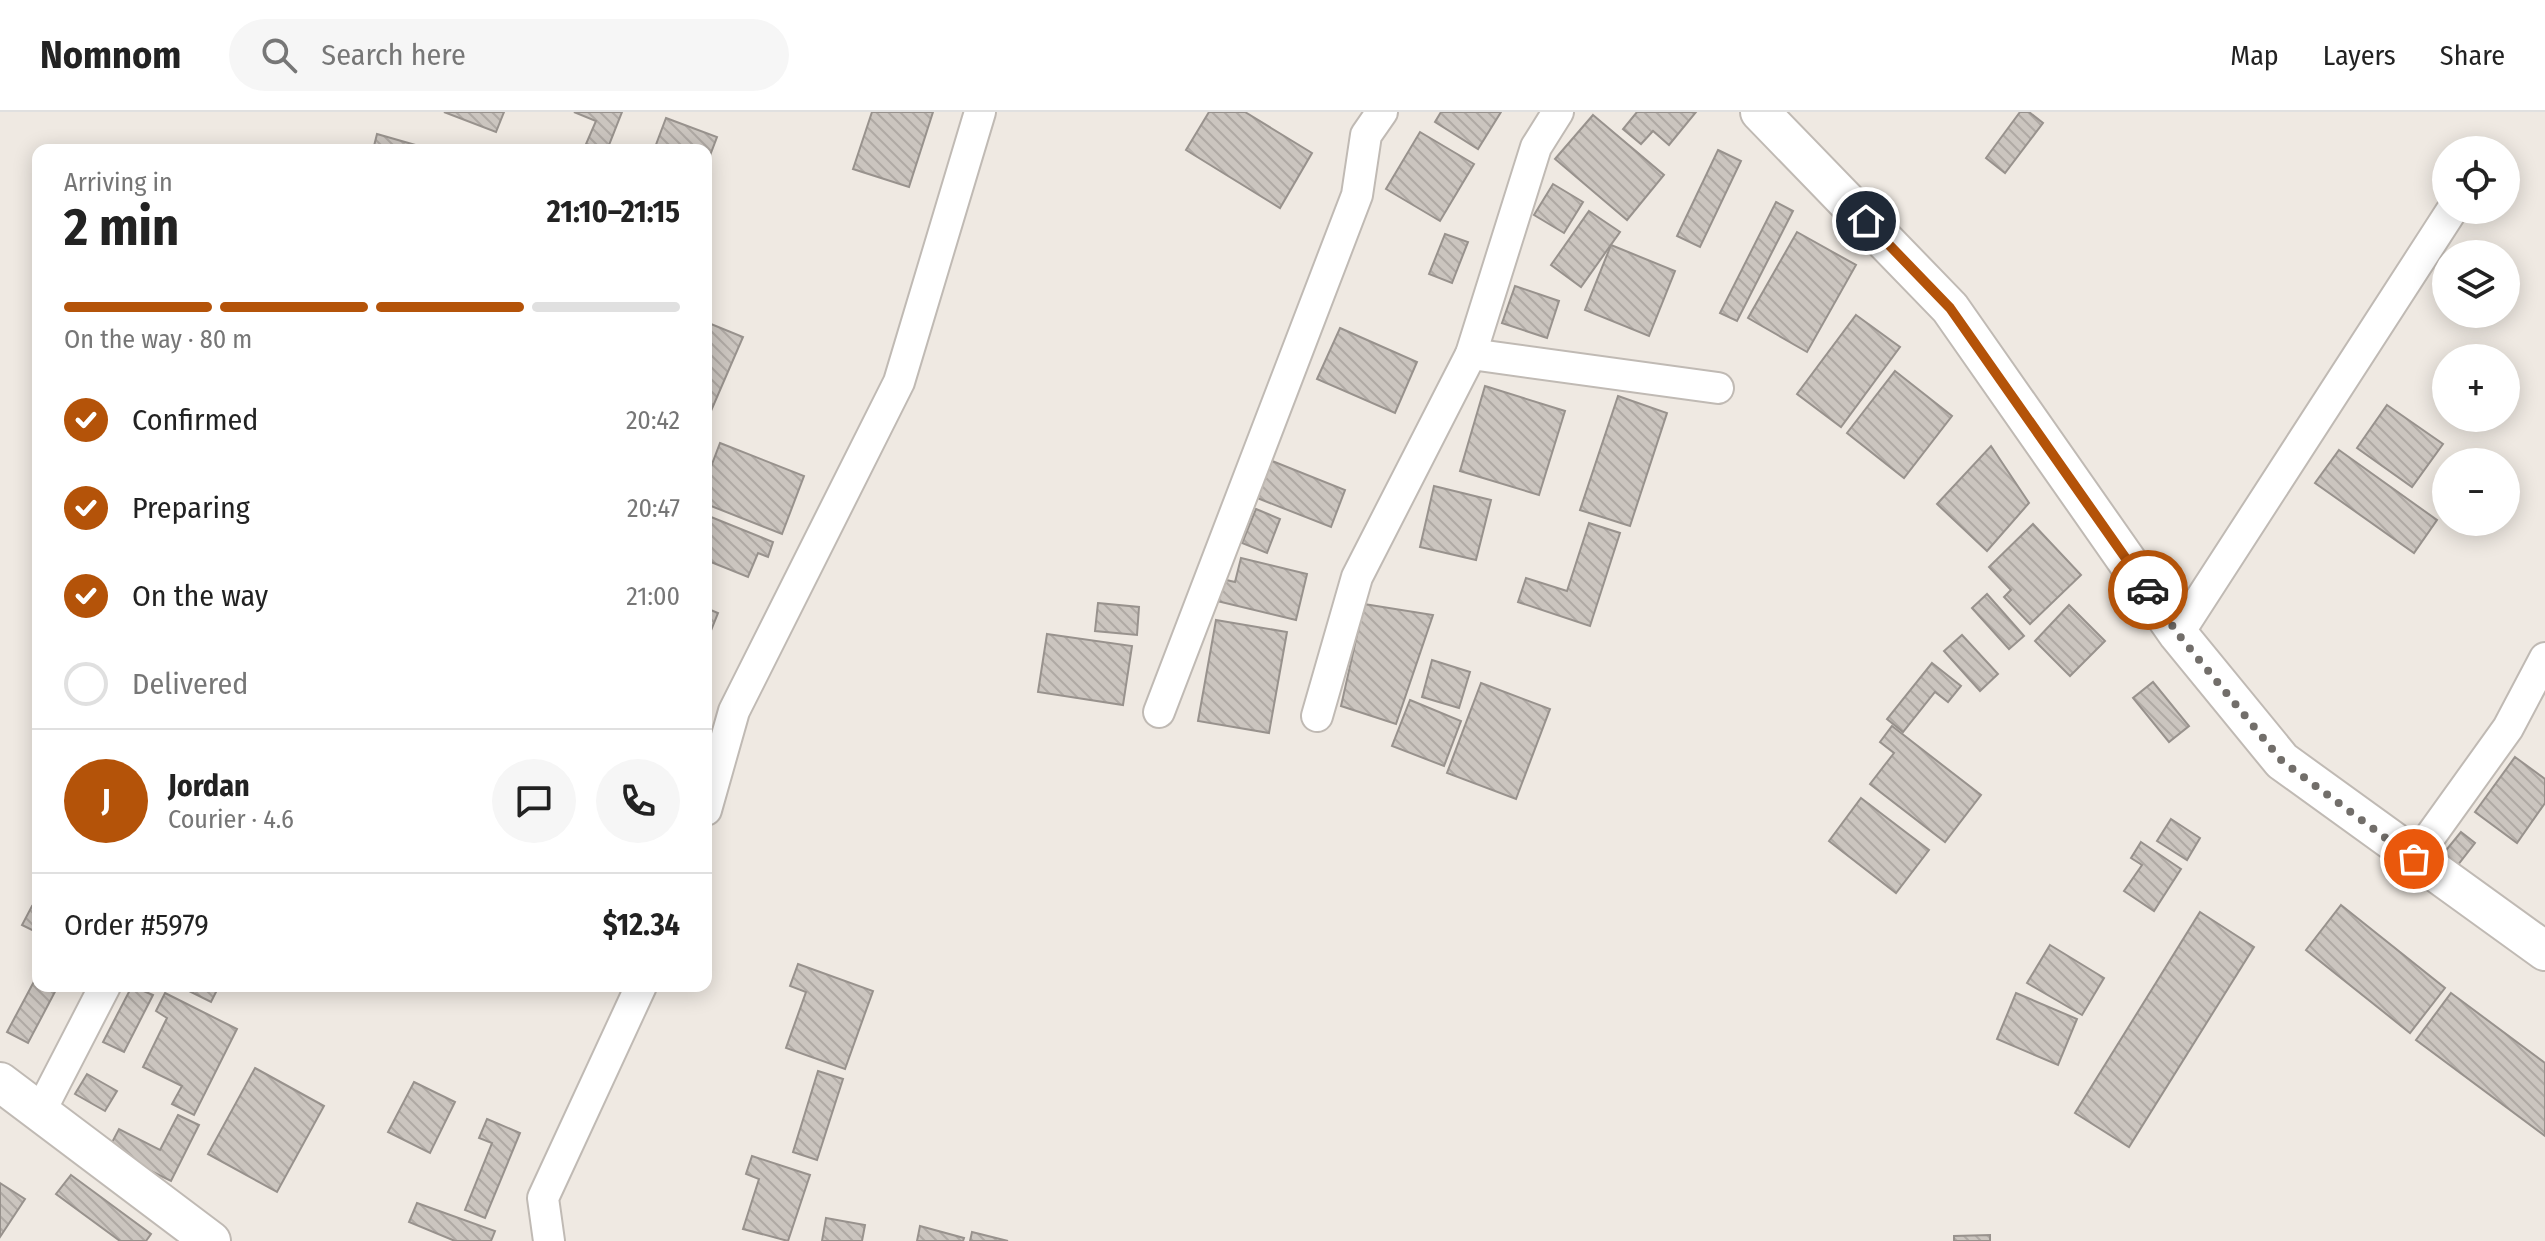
<!DOCTYPE html>
<meta charset="utf-8">
<style>
:root{--surface:#fff;--page:#f6f6f6;--text:#222;--muted:#767676;--line:#e0e0e0;--accent:#b45309}
body{margin:0;font-family:"Fira Sans Condensed",sans-serif;background:var(--page);color:var(--text);height:100vh;display:flex;flex-direction:column;font-size:30px;white-space:nowrap}
*{box-sizing:border-box;margin:0}
p{font-size:26px;color:var(--muted)}
.icon{flex:none;width:44px;height:44px;fill:none;stroke:currentColor;stroke-width:2;stroke-linecap:round;stroke-linejoin:round}
.map{position:relative;flex:1;overflow:hidden}
.side{position:absolute;left:32px;top:32px;width:680px;height:848px;display:flex;flex-direction:column;background:var(--surface);border-radius:16px;box-shadow:0 4px 20px #0003}
.side>*{flex:none}
.controls{position:absolute;left:2432px;top:24px;display:grid;gap:16px}
.controls a{display:grid;place-items:center;width:88px;height:88px;border-radius:50%;background:var(--surface);box-shadow:0 4px 20px #0003;font-size:40px}
.pin{position:absolute;display:grid;place-items:center;width:68px;height:68px;color:#fff;margin:-34px;border:4px solid #fff;border-radius:50%;box-shadow:0 2px 8px #0007}
.courier{position:absolute;display:grid;place-items:center;width:80px;height:80px;margin:-40px;border:6px solid #b45309;border-radius:50%;background:#fff;color:#222;box-shadow:0 2px 10px #0007}
.headline em{font-style:normal;font-weight:700}
.headline div{display:flex;flex-direction:column-reverse}
.headline{display:flex;align-items:center;justify-content:space-between;height:136px;padding:0 32px}
h1{font-size:52px;font-weight:700;line-height:60px}
.bar{display:grid;grid-template-columns:repeat(4,1fr);gap:12px 8px;align-content:center;height:96px;padding:0 32px}
.bar i{height:10px;border-radius:6px;background:var(--line)}
.bar .active{background:var(--accent)}
.bar p{grid-column:span 4}
.line{display:flex;align-items:center;gap:20px;padding:0 32px;border-top:2px solid var(--line)}
.line div{flex:1}
.round{display:grid;place-items:center;flex:none;width:84px;height:84px;border-radius:42px;background:var(--page)}
ol{padding:0 32px;list-style:none}
li{display:flex;align-items:center;gap:24px;height:88px}
li p{margin-inline-start:auto}
li .icon{padding:8px;border-radius:50%;background:var(--accent);color:#fff;stroke-width:4}
li:last-child{color:var(--muted)}
li i{width:44px;height:44px;border:4px solid var(--line);border-radius:50%}
header{display:flex;align-items:center;gap:48px;box-sizing:border-box;height:112px;padding:0 40px;background:var(--surface);border-bottom:2px solid var(--line)}
header strong{font-size:38px}
nav{display:flex;gap:44px;margin-inline-start:auto;font-size:28px}
.search{width:560px;height:72px;background:var(--page);display:flex;align-items:center;gap:20px;box-sizing:border-box;padding:0 28px;border-radius:44px;color:var(--muted);font-size:30px}
.map>svg:first-child{display:block}
</style>
<header>
<strong>Nomnom</strong>
<div class="search"><svg class="icon" aria-label="search" viewBox="0 0 24 24"><circle cx="10" cy="10" r="6"/><path d="M15 15l6 6"/></svg>Search here</div>
<nav><a>Map</a><a>Layers</a><a>Share</a></nav>
</header>
<div class="map">
<svg width="2545" height="1129" viewBox="0 0 2545 1129">
<defs>
<pattern id="building-back-hatch" width="6" height="6" patternUnits="userSpaceOnUse" patternTransform="scale(2)"><rect width="6" height="6" fill="#cbc5bf"/><path d="M-1 5l2 2M0 0l6 6M5-1l2 2" fill="none" stroke="#afa9a4"/></pattern>
</defs>
<rect width="100%" height="100%" fill="#efe9e2"/>
<g fill="url(#building-back-hatch)" stroke="#98928d" stroke-width="2">
<polygon points="444,0 504,0 496,20"/>
<polygon points="574,0 622,0 607,38 586,32 596,9"/>
<polygon points="872,0 933,0 909,75 853,57"/>
<polygon points="1209,0 1245,0 1312,41 1280,96 1186,38"/>
<polygon points="1441,0 1501,0 1478,37 1435,10"/>
<polygon points="1637,0 1696,0 1669,33 1653,19 1641,32 1623,17"/>
<polygon points="2020,0 2029,0 2043,11 2005,61 1986,46"/>
<polygon points="1593,3 1664,63 1627,108 1555,47"/>
<polygon points="666,6 717,25 706,54 706,38 654,38"/>
<polygon points="1420,20 1474,52 1440,109 1386,77"/>
<polygon points="377,22 433,38 373,38"/>
<polygon points="1718,38 1741,49 1700,135 1677,124"/>
<polygon points="1553,72 1583,90 1564,121 1534,103"/>
<polygon points="1776,90 1793,99 1737,209 1720,201"/>
<polygon points="1589,99 1620,120 1581,175 1551,153"/>
<polygon points="1797,120 1856,153 1807,240 1748,206"/>
<polygon points="1445,122 1468,130 1452,171 1429,162"/>
<polygon points="1611,133 1675,159 1649,224 1585,198"/>
<polygon points="1515,174 1559,189 1547,226 1502,211"/>
<polygon points="1856,203 1900,235 1841,315 1797,282"/>
<polygon points="706,210 743,225 711,299 706,297"/>
<polygon points="1340,216 1417,250 1395,301 1317,267"/>
<polygon points="1895,259 1952,304 1904,366 1847,321"/>
<polygon points="1485,274 1565,299 1539,383 1460,359"/>
<polygon points="1618,284 1667,301 1630,414 1580,398"/>
<polygon points="2387,293 2443,332 2412,375 2357,336"/>
<polygon points="720,331 804,364 782,422 706,392 706,368"/>
<polygon points="1991,334 2029,391 1987,439 1937,392"/>
<polygon points="2339,338 2437,408 2414,441 2315,371"/>
<polygon points="1262,345 1345,378 1331,415 1247,382"/>
<polygon points="1434,374 1491,388 1476,448 1420,435"/>
<polygon points="1256,397 1280,407 1267,441 1242,431"/>
<polygon points="706,403 773,430 768,445 758,441 748,465 706,448"/>
<polygon points="1589,411 1620,421 1590,514 1518,490 1526,466 1567,479"/>
<polygon points="2033,412 2081,463 2030,512 2004,485 2011,478 1989,455"/>
<polygon points="1241,446 1307,462 1296,508 1217,489 1222,467 1235,470"/>
<polygon points="1987,482 2024,524 2009,537 1972,496"/>
<polygon points="1098,491 1139,495 1137,523 1095,519"/>
<polygon points="1364,492 1433,503 1396,612 1341,594"/>
<polygon points="2069,493 2105,529 2070,564 2035,529"/>
<polygon points="706,496 718,501 706,531"/>
<polygon points="1216,508 1287,520 1269,621 1198,609"/>
<polygon points="1047,522 1132,534 1123,593 1038,580"/>
<polygon points="1962,523 1998,562 1980,579 1944,539"/>
<polygon points="1432,548 1470,560 1459,596 1422,585"/>
<polygon points="1932,551 1961,574 1948,590 1935,580 1903,620 1887,607"/>
<polygon points="2153,570 2189,614 2169,630 2133,586"/>
<polygon points="1481,571 1550,597 1516,687 1447,661"/>
<polygon points="1410,588 1461,609 1444,654 1392,634"/>
<polygon points="1892,614 1981,683 1945,730 1870,672 1894,641 1880,630"/>
<polygon points="2515,645 2545,667 2545,691 2517,731 2475,700"/>
<polygon points="1861,686 1929,738 1896,781 1829,729"/>
<polygon points="2171,707 2200,726 2187,748 2157,729"/>
<polygon points="2461,720 2475,731 2457,754 2442,743"/>
<polygon points="2141,730 2181,757 2154,799 2124,779 2142,753 2131,746"/>
<polygon points="2341,793 2445,876 2410,921 2306,838"/>
<polygon points="32,794 38,797 38,821 22,813"/>
<polygon points="2200,800 2254,835 2129,1035 2075,1001"/>
<polygon points="2050,833 2104,866 2082,903 2027,871"/>
<polygon points="798,852 873,879 845,957 786,936 806,880 790,874"/>
<polygon points="38,862 38,874 58,874 28,931 7,920"/>
<polygon points="132,874 153,883 124,940 103,930"/>
<polygon points="179,874 219,874 211,890"/>
<polygon points="165,881 237,917 194,1003 172,992 182,974 143,955 167,906 156,899"/>
<polygon points="2016,881 2077,907 2058,953 1997,927"/>
<polygon points="2451,881 2545,951 2545,1024 2416,928"/>
<polygon points="255,956 324,994 277,1080 208,1042"/>
<polygon points="818,959 843,967 817,1048 793,1040"/>
<polygon points="87,962 117,979 105,999 75,982"/>
<polygon points="414,970 455,990 430,1041 388,1020"/>
<polygon points="178,1003 199,1013 171,1069 108,1038 119,1017 160,1038"/>
<polygon points="487,1007 520,1021 485,1106 465,1098 492,1031 479,1026"/>
<polygon points="752,1044 810,1063 788,1129 743,1117 759,1067 746,1062"/>
<polygon points="71,1063 151,1122 146,1129 120,1129 56,1082"/>
<polygon points="0,1071 25,1087 0,1125"/>
<polygon points="417,1091 495,1119 491,1129 455,1129 409,1110"/>
<polygon points="826,1106 865,1113 862,1129 822,1129"/>
<polygon points="920,1114 964,1126 963,1129 917,1129"/>
<polygon points="972,1120 1008,1129 970,1129"/>
<polygon points="1990,1123 1990,1129 1954,1129 1954,1124"/>
</g>
<g fill="none" stroke-linecap="round" stroke-linejoin="round">
<g stroke="#c0bab4" stroke-width="34">
<g id="minor">
<polyline points="1471,242 1718,276"/>
<polyline points="2178,522 2452,98"/>
<polyline points="1159,600 1357,83 1366,23 1382,0"/>
<polyline points="1317,604 1357,465 1471,242 1536,35 1558,0"/>
<polyline points="706,698 734,599 899,270 980,0"/>
<polyline points="2414,747 2508,616 2545,546"/>
<polyline points="41,998 105,874"/>
<polyline points="549,1129 543,1086 641,874"/>
</g>
</g>
<g stroke="#c0bab4" stroke-width="42">
<g id="tertiary">
<polyline points="1760,0 1950,196 2178,522 2282,649 2545,839"/>
<polyline points="0,970 211,1129"/>
</g>
</g>
<use href="#minor" stroke="#fff" stroke-width="30"/>
<use href="#tertiary" stroke="#fff" stroke-width="38"/>
</g>
<g fill="none" stroke-linecap="round" stroke-linejoin="round">
<polyline stroke="#726e6a" stroke-width="8" stroke-dasharray="0 14.4" points="2148,478 2178,522 2282,649 2414,747"/>
<polyline stroke="#b45309" stroke-width="10" points="1866,109 1950,196 2148,478"/>
</g>
</svg>
<div class="controls">
<a><svg class="icon" aria-label="locate" viewBox="0 0 24 24"><circle cx="12" cy="12" r="6"/><path d="M12 2v4M12 18v4M2 12h4M18 12h4"/></svg></a>
<a><svg class="icon" aria-label="layers" viewBox="0 0 24 24"><path d="M12 4l9 5-9 5-9-5zM3 14l9 5 9-5"/></svg></a>
<a>+</a>
<a>−</a>
</div>
<div class="pin" style="left:2414px;top:747px;background:#ea580c"><svg class="icon" aria-label="bag" viewBox="0 0 24 24"><path d="M5 8h14l-1 12H6zM9 8a3 3 0 0 1 6 0"/></svg></div>
<div class="pin" style="left:1866px;top:109px;background:#1f2937"><svg class="icon" aria-label="home" viewBox="0 0 24 24"><path d="M3 11l9-7 9 7M6 9v11h12V9"/></svg></div>
<div class="courier" style="left:2148px;top:478px"><svg class="icon" aria-label="car" viewBox="0 0 24 24"><path d="M5 17H2v-5l4-1 3-4h7l3 4 3 1v5h-3M9 17h6M6 11h13"/><circle cx="7" cy="17" r="2"/><circle cx="17" cy="17" r="2"/></svg></div>
<section class="side">
<div class="headline"><div><h1>2 min</h1><p>Arriving in</p></div><em>21:10–21:15</em></div>
<div class="bar"><i class="active"></i><i class="active"></i><i class="active"></i><i></i><p>On the way · 80 m</p></div>
<ol>
<li><svg class="icon" aria-label="check" viewBox="0 0 24 24"><path d="M5 12l5 5 9-10"/></svg>Confirmed<p>20:42</p></li>
<li><svg class="icon" aria-label="check" viewBox="0 0 24 24"><path d="M5 12l5 5 9-10"/></svg>Preparing<p>20:47</p></li>
<li><svg class="icon" aria-label="check" viewBox="0 0 24 24"><path d="M5 12l5 5 9-10"/></svg>On the way<p>21:00</p></li>
<li><i></i>Delivered</li>
</ol>
<div class="line" style="height:144px"><b class="round" style="background:var(--accent);color:#fff">J</b><div><b>Jordan</b><p>Courier · 4.6</p></div><a class="round"><svg class="icon" aria-label="chat" viewBox="0 0 24 24"><path d="M4 5h16v11H9l-5 4z"/></svg></a><a class="round"><svg class="icon" aria-label="phone" viewBox="0 0 24 24"><path d="M5 4h4l2 5-3 2q2 4 5 5l2-3 5 2v4C11 20 4 13 5 4z"/></svg></a></div>
<div class="line" style="height:104px"><div>Order #5979</div><b>$12.34</b></div>
</section>
</div>
